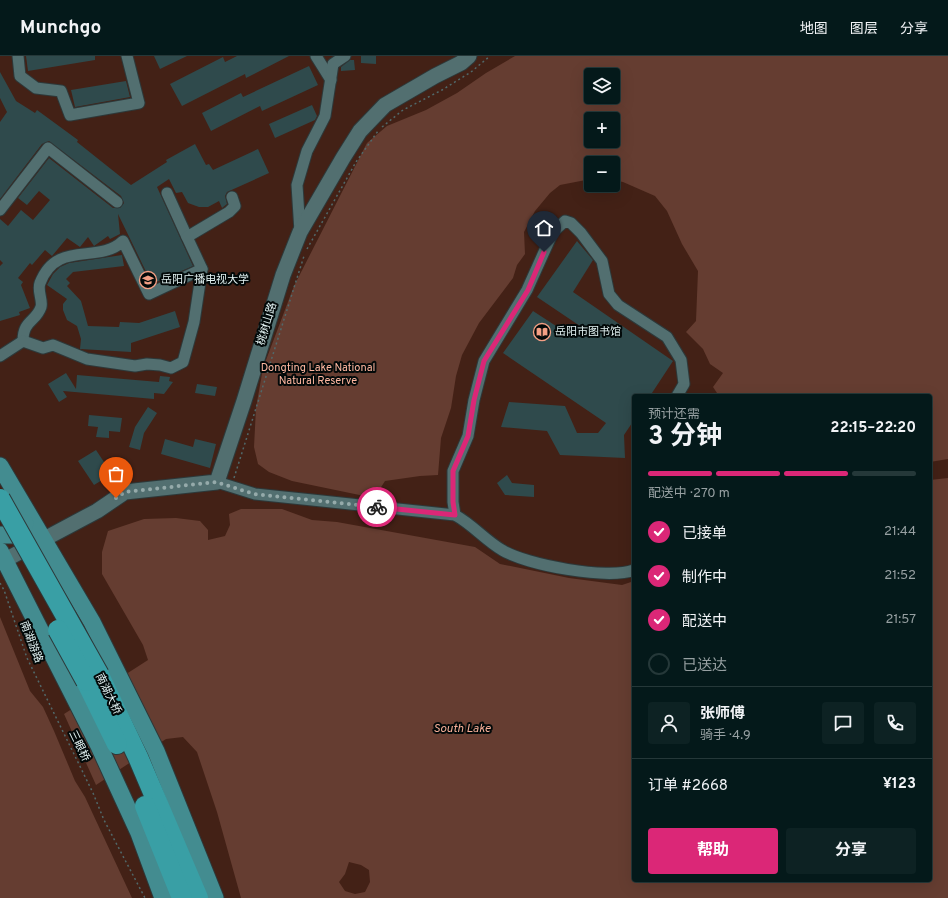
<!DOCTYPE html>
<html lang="zh">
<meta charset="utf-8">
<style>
:root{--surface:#04191a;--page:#0d2223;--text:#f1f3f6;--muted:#97a0a2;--line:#253839;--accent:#db2777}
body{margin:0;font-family:Overpass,"Noto Sans SC",sans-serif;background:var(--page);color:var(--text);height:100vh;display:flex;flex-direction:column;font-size:15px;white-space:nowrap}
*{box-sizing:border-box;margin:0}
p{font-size:13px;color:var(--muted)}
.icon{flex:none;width:22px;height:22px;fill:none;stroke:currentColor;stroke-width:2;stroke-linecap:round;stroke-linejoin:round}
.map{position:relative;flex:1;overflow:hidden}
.panel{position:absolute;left:632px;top:338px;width:300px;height:488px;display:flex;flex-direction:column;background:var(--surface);border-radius:4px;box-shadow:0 4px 16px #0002,0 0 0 1px var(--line)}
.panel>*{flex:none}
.fabs{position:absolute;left:584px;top:12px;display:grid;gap:8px}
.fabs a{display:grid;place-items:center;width:36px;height:36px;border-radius:4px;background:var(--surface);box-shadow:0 4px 16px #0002,0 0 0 1px var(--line);font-size:20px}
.pin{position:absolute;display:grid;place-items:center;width:34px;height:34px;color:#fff;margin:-41px -17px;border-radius:50% 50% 50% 0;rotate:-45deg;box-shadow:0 0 4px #0007}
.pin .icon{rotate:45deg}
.courier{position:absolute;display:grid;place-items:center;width:40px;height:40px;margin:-20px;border:3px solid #db2777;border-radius:50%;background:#fff;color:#222;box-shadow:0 1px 5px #0007}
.head em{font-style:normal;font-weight:700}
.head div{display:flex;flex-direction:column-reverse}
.head{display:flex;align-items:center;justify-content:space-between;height:68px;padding:0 16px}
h1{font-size:26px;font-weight:700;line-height:30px}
.bar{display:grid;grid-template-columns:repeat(4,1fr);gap:6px 4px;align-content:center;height:48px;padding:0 16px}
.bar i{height:5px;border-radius:3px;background:var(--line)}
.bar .selected{background:var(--accent)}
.bar p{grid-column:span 4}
.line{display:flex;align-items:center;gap:10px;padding:0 16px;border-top:1px solid var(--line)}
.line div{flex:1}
.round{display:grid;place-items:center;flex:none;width:42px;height:42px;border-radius:4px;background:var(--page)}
ol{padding:0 16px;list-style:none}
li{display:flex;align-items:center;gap:12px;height:44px}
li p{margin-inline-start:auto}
li .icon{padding:4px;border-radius:50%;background:var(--accent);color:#fff;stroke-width:4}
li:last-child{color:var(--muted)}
li i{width:22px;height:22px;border:2px solid var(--line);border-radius:50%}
.cta{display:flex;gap:8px;margin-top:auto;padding:8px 16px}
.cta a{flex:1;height:46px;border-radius:4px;background:var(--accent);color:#fff;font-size:16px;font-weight:700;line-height:46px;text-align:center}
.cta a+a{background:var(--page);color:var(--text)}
header{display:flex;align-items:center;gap:24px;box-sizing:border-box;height:56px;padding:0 20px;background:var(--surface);border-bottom:1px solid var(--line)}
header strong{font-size:19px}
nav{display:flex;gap:22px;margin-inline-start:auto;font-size:14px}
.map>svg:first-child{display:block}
</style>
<header>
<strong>Munchgo</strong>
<nav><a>地图</a><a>图层</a><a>分享</a></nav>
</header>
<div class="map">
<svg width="948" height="842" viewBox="0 0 948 842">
<rect width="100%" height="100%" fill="#052123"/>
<path fill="#432116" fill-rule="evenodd" d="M0 0H948V842H0ZM591 19H613V41H591ZM591 63H613V85H591ZM591 107H613V129H591ZM634 340H930V824H634Z"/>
<g fill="#653d31" fill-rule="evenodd">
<path d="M515 0H948V403L930 406V340H719L713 331 723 317 710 308 703 293 686 276 696 265 698 215 682 188 667 155 655 140 623 126 613 124V107H591V123L560 129 550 137 535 155 524 176 525 198 517 209 513 222 479 267 462 299 456 320 451 352 441 382 438 419 420 420 385 425 374 442 292 425 269 416 258 408 254 391 256 352 263 312 294 230 367 87 387 70 426 54 457 37 486 17ZM591 19H613V41H591ZM591 63H613V85H591Z"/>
<path d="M948 422V842H241L217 756 197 696 183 681 166 683 96 729 64 658 148 604 143 589 102 518V496L108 475 144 463 176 462 200 465 208 474V484L225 480 230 469 229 458 241 453H282L312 464 337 466 475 491 500 508 569 522 622 529 634 525V824H930V424ZM349 806 361 809 369 814 370 826 365 836 355 838 345 835 339 826 345 818Z"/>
<polygon points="0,561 30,635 43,651 54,675 75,725 85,741 132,842 0,842"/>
</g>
<g fill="#2f4a4c">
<polygon points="26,0 95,0 95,4 28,15"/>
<polygon points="154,0 187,0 160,13"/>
<polygon points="237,0 289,0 246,22 245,18 182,50 170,28 223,1 225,6"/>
<polygon points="361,0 376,0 376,8 361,7"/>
<polygon points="350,4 354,4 355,14 341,15 341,11"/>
<polygon points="309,10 318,29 262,55 260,50 211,75 202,57 241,37 243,41"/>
<polygon points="0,16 16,45 35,57 37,54 78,84 77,86 131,129 167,106 166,104 195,88 206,109 209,108 213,114 258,93 269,117 227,136 225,140 227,148 222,152 219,145 208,151 199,151 188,147 182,136 176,137 169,123 157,131 193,210 152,228 118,158 120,178 110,183 108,180 94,190 88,181 80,191 67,182 52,200 45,194 32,209 30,207 18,222 23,226 21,229 30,252 19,256 20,259 0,265 0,210 3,207 0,204 0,163 8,170 21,154 33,164 50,144 39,135 27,149 18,142 49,102 113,152 120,152 124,147 121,140 49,85 42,88 0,143 0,66 7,56 0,42"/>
<polygon points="126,25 130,41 75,51 71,34"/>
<polygon points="312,49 317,60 315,64 275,82 269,68"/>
<polygon points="577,185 593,204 573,236 673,305 650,340 634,340 634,364 624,379 625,402 560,399 547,375 501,371 509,346 565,350 577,377 598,377 606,367 503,297 533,255 573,281 580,270 537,241"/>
<polygon points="122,199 124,210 73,216 66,223 70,227 67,230 81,245 88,270 119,271 120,266 139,267 175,255 180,271 131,287 131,296 80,293 81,283 77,270 67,264 63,254 63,248 67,243 47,229 53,218 60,211 69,207"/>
<polygon points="66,317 76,333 77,319 159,326 160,320 170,321 169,325 173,326 164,338 154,337 154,343 63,335 67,341 59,346 48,328"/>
<polygon points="197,328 217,331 215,340 195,337"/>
<polygon points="148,351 157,357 144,377 140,394 129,391 135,371"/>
<polygon points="89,359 122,362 120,376 109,375 109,382 96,381 98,371 88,370"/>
<polygon points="165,383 193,391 195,383 216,388 210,412 161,398"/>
<polygon points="96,394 112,418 94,429 78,405"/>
<polygon points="507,419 512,427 534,429 534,441 505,439 497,427"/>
</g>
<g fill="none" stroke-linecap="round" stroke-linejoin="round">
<g stroke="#2d393a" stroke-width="13">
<g id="street">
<polyline points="18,0 20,20 36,32 61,35 70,59 139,47 127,0"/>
<polyline points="316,0 331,24"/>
<polyline points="167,137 187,181"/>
<polyline points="0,154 48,92 117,146"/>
<polyline points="300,176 297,129 307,95 325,60 333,8 345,0"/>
<path d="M23 285C23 264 36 266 41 251 43 244 37 235 40 227 57 183 98 209 123 185L149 238 202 213"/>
<polyline points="0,300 23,285 43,292 53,289 87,303 135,310 147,308 160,309 171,312 183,306 194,266 202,213 187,181 229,156 235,150 232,141"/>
<path d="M217 426 255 438 455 459C473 469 485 484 502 494 526 509 608 524 634 514"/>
<polyline points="455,459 453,446 453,415 468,380 474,344 484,305 527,234 553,176 565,165 571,167 581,177 602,205 609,238 618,249 667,281 681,304 684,328 677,340"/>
</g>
</g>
<g stroke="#2d393a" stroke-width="17">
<polyline id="secondary" points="5,504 97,455 125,436 217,426 244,345 283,219 300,176 343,102 360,75 385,49 435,20 461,7 469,0"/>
</g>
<g stroke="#2d393a" stroke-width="19">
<g id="primary">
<polyline points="0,410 92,566 156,695 215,842"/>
<polyline points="0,479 16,479 24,472 25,467"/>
<polyline points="0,495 99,690 139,777 163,842"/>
</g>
</g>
<g stroke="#2d393a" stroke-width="22">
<g id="highway">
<polyline points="99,619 138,701 198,842"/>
<polyline points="86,625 117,688"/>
<polyline points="145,750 182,842"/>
</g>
</g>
<g stroke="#51696a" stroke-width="1.5" stroke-dasharray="2 3" stroke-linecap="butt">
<polyline points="382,71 403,54 442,34 471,16 490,0"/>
<polyline points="307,193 356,106 378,75"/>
<polyline points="234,422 304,200"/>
<polyline points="0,527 4,534 27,602 93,737 104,764 145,842"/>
</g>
<use href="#street" stroke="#526f70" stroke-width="11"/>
<use href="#secondary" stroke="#526f70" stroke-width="15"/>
<use href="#primary" stroke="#438c90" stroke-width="17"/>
<use href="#highway" stroke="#399fa5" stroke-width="20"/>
<g stroke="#2d393a" stroke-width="22" stroke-linecap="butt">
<g id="highway-bridge">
<polyline points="0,443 99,619"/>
<polyline points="58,574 86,625"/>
</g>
</g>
<use href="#highway-bridge" stroke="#399fa5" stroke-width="20"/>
</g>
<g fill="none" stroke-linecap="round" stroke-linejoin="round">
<polyline stroke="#95aaaa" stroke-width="4" stroke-dasharray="0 7.2" points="116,442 125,436 216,426 254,438 377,451"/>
<polyline stroke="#db2777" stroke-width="5" points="377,451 455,459 453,446 453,415 468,380 474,344 484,305 528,234 544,196"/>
</g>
<defs>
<g id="university-ring" transform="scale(0.9)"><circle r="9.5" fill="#020909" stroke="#f39f84" stroke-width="1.5"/><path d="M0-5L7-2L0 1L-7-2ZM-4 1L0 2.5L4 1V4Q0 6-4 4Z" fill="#f39f84"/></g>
<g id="library-ring" transform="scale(0.9)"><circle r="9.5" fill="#020909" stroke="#f39f84" stroke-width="1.5"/><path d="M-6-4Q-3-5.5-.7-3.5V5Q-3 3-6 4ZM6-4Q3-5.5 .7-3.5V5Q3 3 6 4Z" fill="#f39f84"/></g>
</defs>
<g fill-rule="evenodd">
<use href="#university-ring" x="148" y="224"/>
<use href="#library-ring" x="542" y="276"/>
</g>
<g text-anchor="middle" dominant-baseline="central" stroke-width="4" stroke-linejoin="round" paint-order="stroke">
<g font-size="11" fill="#e3f3f3" stroke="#020909" text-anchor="start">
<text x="161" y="224">岳阳广播电视大学</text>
<text x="555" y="276">岳阳市图书馆</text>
</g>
<g font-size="11" fill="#e3f3f3" stroke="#020909">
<text transform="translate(267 268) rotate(-73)">桃树山路</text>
<text transform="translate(31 586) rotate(69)">南湖游路</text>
<text transform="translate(108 638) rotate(64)">南湖大桥</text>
<text transform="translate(79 690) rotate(64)">三眼桥</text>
</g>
<g font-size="11" fill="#feb7a0" stroke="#020909">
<text x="318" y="312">Dongting Lake National<tspan x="318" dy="13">Natural Reserve</tspan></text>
</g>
<g font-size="12" font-style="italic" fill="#f6af98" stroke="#020909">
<text x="462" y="673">South Lake</text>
</g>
</g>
</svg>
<div class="fabs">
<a><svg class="icon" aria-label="layers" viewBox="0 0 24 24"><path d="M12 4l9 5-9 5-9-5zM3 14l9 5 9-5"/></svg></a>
<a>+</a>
<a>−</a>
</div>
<div class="pin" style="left:116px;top:442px;background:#ea580c"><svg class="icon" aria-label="bag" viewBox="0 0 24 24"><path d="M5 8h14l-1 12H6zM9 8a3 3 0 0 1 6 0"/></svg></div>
<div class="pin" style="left:544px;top:196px;background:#1f2937"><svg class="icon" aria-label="home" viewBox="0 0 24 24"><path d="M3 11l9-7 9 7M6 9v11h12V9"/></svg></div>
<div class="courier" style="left:377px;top:451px"><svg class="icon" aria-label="bike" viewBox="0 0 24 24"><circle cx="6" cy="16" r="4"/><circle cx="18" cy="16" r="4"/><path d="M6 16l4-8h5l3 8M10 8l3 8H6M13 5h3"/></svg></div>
<section class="panel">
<div class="head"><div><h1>3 分钟</h1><p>预计还需</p></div><em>22:15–22:20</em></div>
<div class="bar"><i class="selected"></i><i class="selected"></i><i class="selected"></i><i></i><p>配送中 · 270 m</p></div>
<ol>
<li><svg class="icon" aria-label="check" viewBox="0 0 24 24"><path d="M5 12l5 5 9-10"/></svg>已接单<p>21:44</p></li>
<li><svg class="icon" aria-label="check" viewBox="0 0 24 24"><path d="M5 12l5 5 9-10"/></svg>制作中<p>21:52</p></li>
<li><svg class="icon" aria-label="check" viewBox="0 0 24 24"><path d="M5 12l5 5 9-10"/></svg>配送中<p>21:57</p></li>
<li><i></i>已送达</li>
</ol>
<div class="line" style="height:72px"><a class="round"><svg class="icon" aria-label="person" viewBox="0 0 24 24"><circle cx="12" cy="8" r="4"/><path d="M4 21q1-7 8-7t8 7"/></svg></a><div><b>张师傅</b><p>骑手 · 4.9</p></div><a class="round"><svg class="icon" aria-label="chat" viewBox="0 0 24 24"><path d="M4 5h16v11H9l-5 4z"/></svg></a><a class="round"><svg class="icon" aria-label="phone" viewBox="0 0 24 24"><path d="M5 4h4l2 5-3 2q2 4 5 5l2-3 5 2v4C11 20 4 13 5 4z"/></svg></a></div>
<div class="line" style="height:52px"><div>订单 #2668</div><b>¥123</b></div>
<div class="cta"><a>帮助</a><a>分享</a></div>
</section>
</div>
